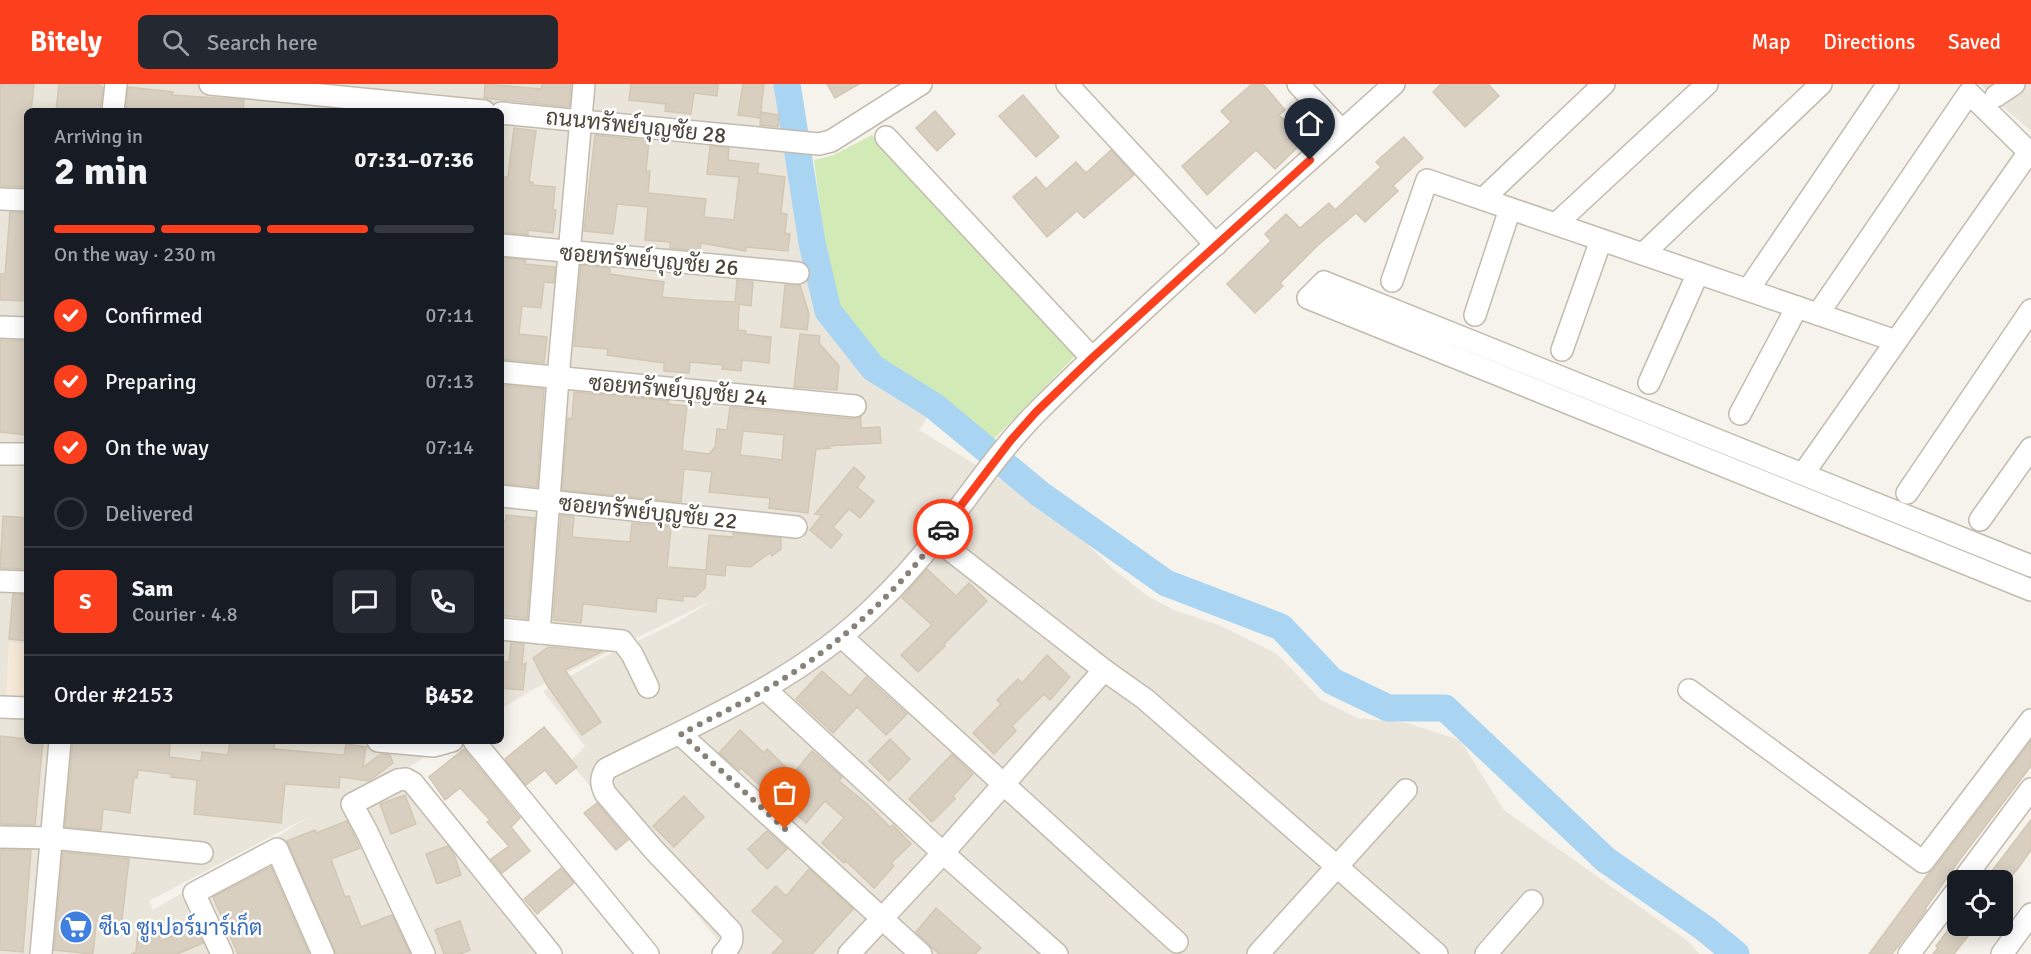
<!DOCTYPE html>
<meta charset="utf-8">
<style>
:root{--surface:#171b24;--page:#242831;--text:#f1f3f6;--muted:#9ea1a6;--line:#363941;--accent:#fc3f1d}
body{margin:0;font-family:Signika,Sarabun,sans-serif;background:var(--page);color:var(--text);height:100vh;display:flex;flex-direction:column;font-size:22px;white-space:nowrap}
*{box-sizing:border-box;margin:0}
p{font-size:20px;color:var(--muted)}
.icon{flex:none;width:33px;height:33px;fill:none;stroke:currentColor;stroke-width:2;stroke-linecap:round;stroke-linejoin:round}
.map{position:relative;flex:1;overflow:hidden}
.side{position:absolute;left:24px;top:24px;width:480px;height:636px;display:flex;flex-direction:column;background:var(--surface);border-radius:9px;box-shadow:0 3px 15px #0003}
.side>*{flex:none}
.controls{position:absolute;left:1947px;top:786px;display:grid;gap:12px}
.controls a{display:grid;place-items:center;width:66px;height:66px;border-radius:9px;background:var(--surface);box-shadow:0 3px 15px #0003;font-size:30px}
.pin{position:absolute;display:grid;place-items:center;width:51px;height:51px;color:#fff;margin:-62px -26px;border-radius:50% 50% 50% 0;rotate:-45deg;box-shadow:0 0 6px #0007}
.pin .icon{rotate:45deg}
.courier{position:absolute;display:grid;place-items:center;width:60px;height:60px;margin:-30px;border:4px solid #fc3f1d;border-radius:50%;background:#fff;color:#222;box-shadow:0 2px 8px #0007}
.summary em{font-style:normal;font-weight:700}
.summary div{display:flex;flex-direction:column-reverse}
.summary{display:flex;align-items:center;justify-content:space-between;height:102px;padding:0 30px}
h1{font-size:39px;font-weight:700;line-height:45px}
.bar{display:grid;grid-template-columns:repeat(4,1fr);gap:9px 6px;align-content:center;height:72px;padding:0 30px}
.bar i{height:8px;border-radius:4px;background:var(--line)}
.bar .selected{background:var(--accent)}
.bar p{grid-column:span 4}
.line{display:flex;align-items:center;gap:15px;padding:0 30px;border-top:2px solid var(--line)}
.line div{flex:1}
.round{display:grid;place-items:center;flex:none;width:63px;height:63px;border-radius:9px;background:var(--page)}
ol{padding:0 30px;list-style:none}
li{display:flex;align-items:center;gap:18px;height:66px}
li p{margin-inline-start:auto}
li .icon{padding:6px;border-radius:50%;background:var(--accent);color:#fff;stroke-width:4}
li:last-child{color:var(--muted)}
li i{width:33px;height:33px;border:3px solid var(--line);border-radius:50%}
header{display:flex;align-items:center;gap:36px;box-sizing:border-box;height:84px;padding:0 30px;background:var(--accent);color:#fff}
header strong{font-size:28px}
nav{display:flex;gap:33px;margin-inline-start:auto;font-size:21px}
.search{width:420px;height:54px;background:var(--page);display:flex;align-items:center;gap:15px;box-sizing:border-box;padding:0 21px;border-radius:9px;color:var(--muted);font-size:22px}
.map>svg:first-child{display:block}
</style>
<header>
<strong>Bitely</strong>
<div class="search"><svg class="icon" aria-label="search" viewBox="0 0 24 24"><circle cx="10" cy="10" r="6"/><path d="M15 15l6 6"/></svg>Search here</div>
<nav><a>Map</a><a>Directions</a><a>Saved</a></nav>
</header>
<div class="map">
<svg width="2031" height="870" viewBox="0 0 2031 870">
<rect width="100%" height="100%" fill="#f6f3ec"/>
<g fill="#eae5da" fill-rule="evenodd">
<path d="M0 0H795L815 182 848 265 931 328 919 346 996 393 1049 423 1113 485 1149 513 1174 526 1219 541 1277 570 1321 616 1357 634 1407 639 1460 656 1504 726 1689 858 1699 870H711L720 859 570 678 585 662 543 607 604 573 675 539 717 514 530 607 501 625V27H27V657H450L401 688 558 870H0ZM312 731 247 771 153 826 149 817Z"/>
<polygon points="1981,0 2031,0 2031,47 1996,17"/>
</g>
<polygon fill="#f7ead8" points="9,558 27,560 27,614 6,613"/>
<polygon fill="#d2eab5" points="872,51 1076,271 992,357 881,279 844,237 828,183 814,76 834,71"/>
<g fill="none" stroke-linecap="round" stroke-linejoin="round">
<polyline stroke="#a9d4f2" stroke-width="27" points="787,0 812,159 828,227 873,284 934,322 1040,410 1166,499 1281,543 1332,597 1388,624 1445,624 1606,776 1704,844 1736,870"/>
</g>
<g fill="#d8cfc1" stroke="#d3c7b4" stroke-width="1.5" fill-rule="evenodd">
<polygon points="0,0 34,1 31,27 27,27 27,103 0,102"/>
<polygon points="59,0 98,0 103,4 100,27 56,27"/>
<polygon points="485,0 541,5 542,0 571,0 569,23 484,14"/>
<polygon points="631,0 718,0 717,12 694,9 691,30 665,27 666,20 629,16"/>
<polygon points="743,0 764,0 760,34 738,31"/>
<polygon points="827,0 859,0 835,14"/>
<polygon points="1252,0 1263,0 1285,26 1279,31 1305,56 1275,85 1256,66 1207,111 1182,82 1231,38 1221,27"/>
<polygon points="1441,0 1488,0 1499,12 1465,43 1433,8"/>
<polygon points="128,3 173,8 172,11 244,16 243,27 126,27"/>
<polygon points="1023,11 1059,53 1036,73 999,32"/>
<polygon points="935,27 955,50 937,67 916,44"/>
<polygon points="761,28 779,31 778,43 760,41"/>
<polygon points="514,44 536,47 529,98 533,98 533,101 555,103 553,126 556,126 553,149 528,146 528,151 501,148 501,93 508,93"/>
<polygon points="595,51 649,57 646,87 650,87 648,109 706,115 704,133 734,136 739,93 707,90 710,62 729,64 728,76 759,80 757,89 785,93 781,129 787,130 785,149 790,150 788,167 746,163 746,167 701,159 700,167 670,164 670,158 645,156 648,123 617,120 613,150 584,147"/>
<polygon points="1404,53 1423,74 1393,102 1398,107 1365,138 1356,129 1317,162 1280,199 1283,202 1255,229 1227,200 1271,157 1265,150 1286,130 1300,144 1329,119 1335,126 1381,83 1376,78"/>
<polygon points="1111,66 1134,91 1084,134 1077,127 1047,153 1013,113 1036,93 1046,105 1076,78 1086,89"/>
<polygon points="10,128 27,129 27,217 0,216 0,190 5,190"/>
<polygon points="501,174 526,176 525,180 555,183 554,199 544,198 541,224 522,222 519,250 547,253 544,279 501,275"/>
<polygon points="581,181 610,184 610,190 664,198 662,213 696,216 735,218 737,196 753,198 751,222 739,220 738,246 746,247 745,250 771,253 769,279 742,276 741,287 722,285 723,281 690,278 689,289 664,287 664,279 607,271 608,265 574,262"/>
<polygon points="785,201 800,201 809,230 807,246 781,243"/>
<polygon points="800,250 820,252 819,259 839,282 837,306 794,303"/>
<polygon points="0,256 27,257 27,351 0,348"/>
<polygon points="501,301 544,305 537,403 501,399"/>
<path d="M574 308 669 317 668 320 687 322 682 366 686 367 709 370 715 363 717 345 727 346 730 323 854 335 861 333V344L880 343 881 359 828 362 830 364 816 365 808 429 769 424 770 414 709 408 712 388 684 385 681 418 562 406 568 334 572 335ZM743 347 784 351 782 376 740 371Z"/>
<polygon points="854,383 865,393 857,403 874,417 860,434 849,425 833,443 842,451 831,464 810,446 822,431 815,430"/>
<polygon points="506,431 535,434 527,535 501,531 501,436 506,437"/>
<polygon points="561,431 574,433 572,453 630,458 632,439 671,443 667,483 706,486 709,451 733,453 733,449 781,454 781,465 772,472 770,469 750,483 726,481 725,492 706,490 705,504 695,513 683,512 683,517 657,514 656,528 583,520 581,539 553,536"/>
<polygon points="3,432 27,434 27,485 0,484"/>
<polygon points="927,485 956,512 969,499 987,517 944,560 945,562 918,588 901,571 932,541 902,514"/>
<polygon points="13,510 27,511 27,557 9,555"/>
<polygon points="511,559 524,560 522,581 526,579 523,606 501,604 501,578 509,578"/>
<polygon points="549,563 601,568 565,586 601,638 582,651 547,601 533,574"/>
<polygon points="1047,571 1070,593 1050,616 1044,610 1012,642 1016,647 994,670 973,649 1001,620 997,616 1018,595 1022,599"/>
<polygon points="822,587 850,612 866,593 907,630 886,651 857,623 833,649 796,615"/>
<polygon points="544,643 577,683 556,700 545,686 526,701 505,675"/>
<polygon points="740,646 764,669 767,665 793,690 812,667 842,693 839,697 867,720 890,743 893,741 911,760 891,779 894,782 874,804 846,777 844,779 822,759 844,734 825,717 806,739 766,703 764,705 741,684 739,686 719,669"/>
<polygon points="0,652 27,655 27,657 43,657 35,741 0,740"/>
<polygon points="890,655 910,675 889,697 869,677"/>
<polygon points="73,657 170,657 169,673 201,677 202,668 228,671 230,657 275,657 274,665 344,671 346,660 366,663 363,683 381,670 390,671 393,679 369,697 340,693 339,704 285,700 281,739 194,730 197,696 171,693 171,690 138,686 137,694 134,693 130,729 103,725 101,746 65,743"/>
<polygon points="2031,657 2031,682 1958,778 1925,825 1926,826 1892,870 1869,870 1928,790 1933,786"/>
<polygon points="464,665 520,734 511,743 530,767 502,789 491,775 509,762 487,738 490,736 460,704 445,716 429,693"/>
<polygon points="952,670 973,690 953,712 955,715 932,738 909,715"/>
<polygon points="405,711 416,740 391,750 380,720"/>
<polygon points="684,712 704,733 674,763 653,742"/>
<polygon points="597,719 628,756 616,766 584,729"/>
<polygon points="2031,736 2031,766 2019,783 2008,796 1985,796"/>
<polygon points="347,737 360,764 331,775 345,813 349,812 361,843 392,831 410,870 336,870 287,757 315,746 316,749"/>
<polygon points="767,747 787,765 767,785 748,765"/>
<polygon points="448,762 454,770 461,791 437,800 426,770"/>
<polygon points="0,766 31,766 23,868 0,866"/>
<polygon points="63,768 129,775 121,845 96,842 93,870 54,866"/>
<polygon points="271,783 309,870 238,870 213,813"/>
<polygon points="561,784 574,799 537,830 524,815"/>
<polygon points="809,785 853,825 812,870 772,870 784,857 752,827 776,802 786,812"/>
<polygon points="936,824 981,864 975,870 939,870 916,848"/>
<polygon points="460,837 470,866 460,870 444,870 435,846"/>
<polygon points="1952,841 1976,842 1954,870 1933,870 1938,864 1936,862"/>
<polygon points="195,842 203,859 177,870 131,870 136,868 138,846 159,850 161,857"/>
</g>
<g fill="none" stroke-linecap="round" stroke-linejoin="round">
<g stroke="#c2bbae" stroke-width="24">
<g id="minor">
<polyline points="210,0 484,27"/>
<polyline points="1067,0 1216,161"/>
<polyline points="1298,0 1342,47"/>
<polyline points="1996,12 2014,0"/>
<polyline points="113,27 116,0"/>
<polyline points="501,29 819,60 831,57 921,0"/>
<polyline points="886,53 1092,274"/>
<polyline points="0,115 27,116"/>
<polyline points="1483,115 1604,0"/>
<polyline points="1556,140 1707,0"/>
<polyline points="501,161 798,189"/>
<polyline points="1643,170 1821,0"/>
<polyline points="1392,197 1427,96 1896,257"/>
<polyline points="1748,206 1888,0"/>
<polyline points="1475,231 1510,125"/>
<polyline points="0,243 27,244"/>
<polyline points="1562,266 1601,156"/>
<polyline points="501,288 855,322"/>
<polyline points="1649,299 1698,189"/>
<polyline points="1740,330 1797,223"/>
<polyline points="0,370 27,370"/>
<polyline points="1803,390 2029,68 1969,9 1818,230"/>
<polyline points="1907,409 2031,226"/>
<polyline points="501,412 796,443"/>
<polyline points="1980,436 2031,364"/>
<polyline points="936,455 1104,586"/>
<polyline points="2031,482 1324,198 1308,214 2031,506"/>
<polyline points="0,497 27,498"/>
<polyline points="501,545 622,557 632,570 648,603"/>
<polyline points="539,549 558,294 584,0"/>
<polyline points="842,553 1177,858"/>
<polyline points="765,605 943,769 1057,870"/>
<polyline points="1689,606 1923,778 2031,636"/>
<polyline points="0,623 27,624"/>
<polyline points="680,650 921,870"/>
<polyline points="378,657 434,662 452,657"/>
<polyline points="474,657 648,870"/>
<polyline points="0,753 51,754 202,769"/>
<polyline points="1963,796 2031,705"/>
<polyline points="41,870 60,657"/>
<polyline points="222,870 194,809 277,765 323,870"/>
<polyline points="424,870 367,748 352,720 398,696 406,695 413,699 551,870"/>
<path d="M723 870C730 862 734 858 731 847L653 765 605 709C601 700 600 695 606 685 699 638 796 599 872 525 895 503 917 479 936 454 970 411 1000 365 1039 326 1153 213 1275 108 1394 0"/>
<polyline points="849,870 943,769 1104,586 1145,615 1437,870"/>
<polyline points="1258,870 1406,706"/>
<polyline points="1486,870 1532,817"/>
<polyline points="1909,870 1958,805"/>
<polyline points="2002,870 2031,830"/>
</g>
</g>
<use href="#minor" stroke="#fff" stroke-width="21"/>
</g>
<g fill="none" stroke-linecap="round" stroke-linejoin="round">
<path stroke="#878178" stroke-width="6" stroke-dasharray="0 10.8" d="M785 745 681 650C719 630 758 612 794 588 850 551 904 501 943 445"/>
<polyline stroke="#fc3f1d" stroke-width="8" points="943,445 1011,356 1036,328 1092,274 1310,76"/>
</g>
<defs>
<g id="supermarket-disc" transform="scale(1.725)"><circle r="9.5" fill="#3f7fe0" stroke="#fff"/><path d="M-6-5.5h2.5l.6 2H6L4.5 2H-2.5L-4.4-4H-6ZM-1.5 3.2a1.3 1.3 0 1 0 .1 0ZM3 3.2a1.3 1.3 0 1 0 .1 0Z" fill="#fff"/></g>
</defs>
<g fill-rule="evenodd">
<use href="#supermarket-disc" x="76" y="843"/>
</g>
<g text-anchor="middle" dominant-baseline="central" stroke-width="5" stroke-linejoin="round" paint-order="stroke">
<g font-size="22" fill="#4b4439" stroke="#fff">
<text transform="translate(636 42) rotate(6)">ถนนทรัพย์บุญชัย 28</text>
<text transform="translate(649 176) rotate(5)">ซอยทรัพย์บุญชัย 26</text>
<text transform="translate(678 306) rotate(5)">ซอยทรัพย์บุญชัย 24</text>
<text transform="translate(648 428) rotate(6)">ซอยทรัพย์บุญชัย 22</text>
</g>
<g font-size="22" fill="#366cbe" stroke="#fff" text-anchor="start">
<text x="99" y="843">ซีเจ ซูเปอร์มาร์เก็ต</text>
</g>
</g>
</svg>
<div class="controls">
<a><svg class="icon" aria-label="locate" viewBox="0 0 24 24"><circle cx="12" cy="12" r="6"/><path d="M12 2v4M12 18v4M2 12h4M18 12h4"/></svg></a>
</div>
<div class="pin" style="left:785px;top:745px;background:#ea580c"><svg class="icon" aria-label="bag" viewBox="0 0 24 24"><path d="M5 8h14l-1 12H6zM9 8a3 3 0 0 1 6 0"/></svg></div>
<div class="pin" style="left:1310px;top:76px;background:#1f2937"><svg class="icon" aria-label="home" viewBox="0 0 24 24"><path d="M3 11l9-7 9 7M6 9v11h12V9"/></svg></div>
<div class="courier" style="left:943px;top:445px"><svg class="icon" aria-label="car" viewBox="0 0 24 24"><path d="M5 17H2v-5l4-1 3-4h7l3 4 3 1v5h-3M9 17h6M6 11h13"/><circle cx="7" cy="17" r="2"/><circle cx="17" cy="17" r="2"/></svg></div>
<section class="side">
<div class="summary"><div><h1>2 min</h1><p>Arriving in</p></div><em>07:31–07:36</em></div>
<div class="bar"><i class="selected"></i><i class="selected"></i><i class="selected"></i><i></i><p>On the way · 230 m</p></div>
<ol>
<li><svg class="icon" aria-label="check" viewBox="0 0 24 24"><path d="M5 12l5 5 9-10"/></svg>Confirmed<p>07:11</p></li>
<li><svg class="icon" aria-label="check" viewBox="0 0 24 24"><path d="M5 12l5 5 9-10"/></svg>Preparing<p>07:13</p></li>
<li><svg class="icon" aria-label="check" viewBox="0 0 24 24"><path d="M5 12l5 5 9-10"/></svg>On the way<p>07:14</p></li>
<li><i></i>Delivered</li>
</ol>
<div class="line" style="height:108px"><b class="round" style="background:var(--accent);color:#fff">S</b><div><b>Sam</b><p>Courier · 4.8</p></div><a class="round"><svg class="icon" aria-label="chat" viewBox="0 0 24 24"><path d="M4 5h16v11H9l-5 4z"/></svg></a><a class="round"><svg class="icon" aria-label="phone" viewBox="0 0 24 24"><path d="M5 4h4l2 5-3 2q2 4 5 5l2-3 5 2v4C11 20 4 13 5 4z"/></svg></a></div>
<div class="line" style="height:78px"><div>Order #2153</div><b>฿452</b></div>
</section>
</div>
